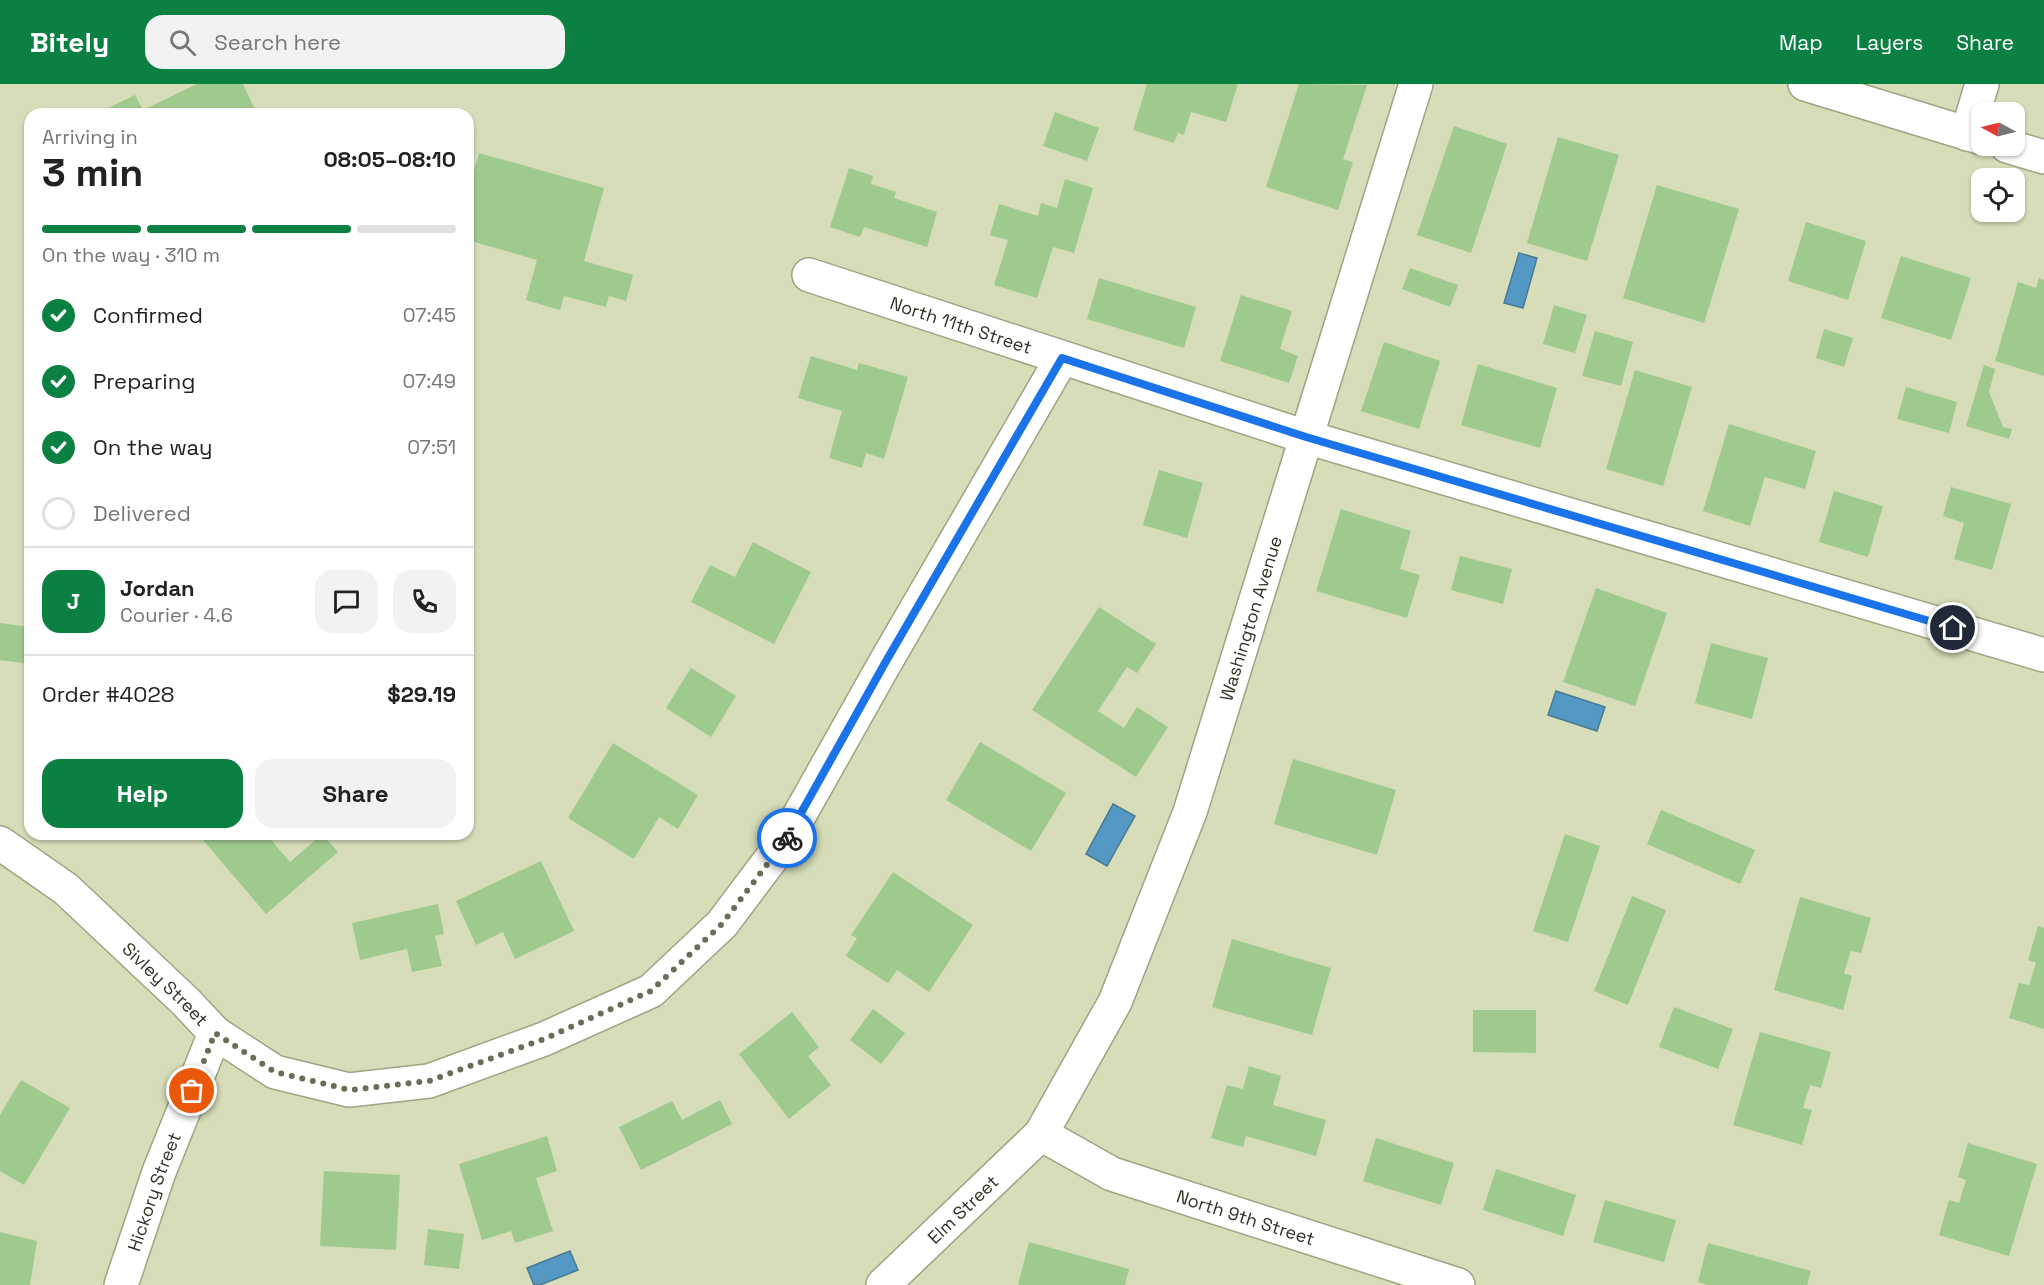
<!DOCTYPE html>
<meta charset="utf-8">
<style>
:root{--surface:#fff;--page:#f2f2f2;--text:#222;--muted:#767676;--line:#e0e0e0;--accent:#0b8043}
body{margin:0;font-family:"Space Grotesk",sans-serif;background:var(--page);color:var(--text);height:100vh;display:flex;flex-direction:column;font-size:22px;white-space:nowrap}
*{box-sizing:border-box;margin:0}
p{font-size:20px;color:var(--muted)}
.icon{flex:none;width:33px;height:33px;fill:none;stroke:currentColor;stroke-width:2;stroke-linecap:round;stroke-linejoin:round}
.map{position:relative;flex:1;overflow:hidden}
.sheet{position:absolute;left:24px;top:24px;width:450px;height:732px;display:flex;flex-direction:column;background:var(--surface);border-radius:18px;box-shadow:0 2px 4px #0004}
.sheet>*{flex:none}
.needle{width:39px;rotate:277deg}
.buttons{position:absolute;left:1971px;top:18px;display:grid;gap:12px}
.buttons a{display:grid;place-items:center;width:54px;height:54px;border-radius:12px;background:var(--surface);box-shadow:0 2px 4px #0004;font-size:30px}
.pin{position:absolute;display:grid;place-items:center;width:51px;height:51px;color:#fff;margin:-26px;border:3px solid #fff;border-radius:50%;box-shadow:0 2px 6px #0007}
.courier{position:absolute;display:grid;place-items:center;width:60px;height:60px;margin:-30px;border:4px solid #1a73e8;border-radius:50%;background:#fff;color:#222;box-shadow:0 2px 8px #0007}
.summary em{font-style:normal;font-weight:700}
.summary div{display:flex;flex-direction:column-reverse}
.summary{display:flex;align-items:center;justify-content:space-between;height:102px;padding:0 18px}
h1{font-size:39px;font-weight:700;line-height:45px}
.bar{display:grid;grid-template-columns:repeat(4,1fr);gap:9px 6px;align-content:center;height:72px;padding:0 18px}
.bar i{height:8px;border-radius:4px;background:var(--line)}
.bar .selected{background:var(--accent)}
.bar p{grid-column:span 4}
.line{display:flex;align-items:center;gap:15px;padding:0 18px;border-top:2px solid var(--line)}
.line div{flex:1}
.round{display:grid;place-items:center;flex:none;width:63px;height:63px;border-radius:18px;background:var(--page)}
ol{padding:0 18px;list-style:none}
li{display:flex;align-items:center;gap:18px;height:66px}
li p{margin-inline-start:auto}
li .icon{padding:6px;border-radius:50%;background:var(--accent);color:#fff;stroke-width:4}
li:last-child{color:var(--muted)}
li i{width:33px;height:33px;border:3px solid var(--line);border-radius:50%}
.primary-button{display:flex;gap:12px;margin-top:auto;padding:12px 18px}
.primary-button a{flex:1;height:69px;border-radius:18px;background:var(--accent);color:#fff;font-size:24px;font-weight:700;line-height:69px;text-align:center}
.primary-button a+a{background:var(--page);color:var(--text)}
header{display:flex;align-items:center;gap:36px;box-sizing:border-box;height:84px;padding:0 30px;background:var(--accent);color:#fff}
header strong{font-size:28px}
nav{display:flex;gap:33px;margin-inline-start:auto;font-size:21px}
.search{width:420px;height:54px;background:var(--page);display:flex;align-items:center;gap:15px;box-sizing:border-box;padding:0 21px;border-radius:18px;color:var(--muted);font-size:22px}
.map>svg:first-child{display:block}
</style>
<header>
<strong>Bitely</strong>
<div class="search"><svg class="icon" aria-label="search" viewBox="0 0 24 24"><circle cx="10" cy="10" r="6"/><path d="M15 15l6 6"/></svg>Search here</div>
<nav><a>Map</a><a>Layers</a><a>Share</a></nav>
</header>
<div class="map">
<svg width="2044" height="1201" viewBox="0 0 2044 1201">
<rect width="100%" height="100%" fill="#d6ddb8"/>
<g fill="#5399c3" stroke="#487a93" stroke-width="1.5">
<polygon points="1519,169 1537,174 1523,224 1504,219"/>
<polygon points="1556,607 1605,623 1597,647 1548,631"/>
<polygon points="1113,720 1135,732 1107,782 1086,770"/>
<polygon points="570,1167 578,1186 540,1201 534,1201 527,1184"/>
</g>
<g fill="#9fca8d">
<polygon points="197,0 243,0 257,30 101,30 100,28 135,11 143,26"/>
<polygon points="1147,0 1238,0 1226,38 1191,28 1184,51 1178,49 1174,59 1133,46"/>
<polygon points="1299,0 1367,1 1343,75 1353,78 1338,126 1266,103"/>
<polygon points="1055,28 1099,44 1087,77 1043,62"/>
<polygon points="1454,42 1507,60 1471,169 1417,151"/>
<polygon points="1558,53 1619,71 1587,177 1527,159"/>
<polygon points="479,69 604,104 584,177 633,191 626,217 609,212 606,223 564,212 560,226 526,216 537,176 468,156 468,109"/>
<polygon points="849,84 873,92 871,100 896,108 894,114 937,128 927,163 864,143 860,153 830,143"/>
<polygon points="1065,95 1093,104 1074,169 1053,163 1037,214 994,201 1008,156 990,151 999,120 1038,132 1041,119 1057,124"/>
<polygon points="1657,101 1739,125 1704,239 1623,214"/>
<polygon points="1806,138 1866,157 1848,216 1788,197"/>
<polygon points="1901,172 1971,194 1951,256 1881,234"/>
<polygon points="1410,184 1458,201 1450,223 1402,205"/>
<polygon points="1099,194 1196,223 1184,264 1087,235"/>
<polygon points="2039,194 2044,196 2044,292 1995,277 2018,198 2036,204"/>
<polygon points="1241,211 1292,227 1280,265 1298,272 1289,299 1220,277"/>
<polygon points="1554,221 1587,231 1575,269 1543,260"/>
<polygon points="1824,245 1853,254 1844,283 1816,274"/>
<polygon points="1595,247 1633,258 1621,302 1582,292"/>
<polygon points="1384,258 1440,277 1419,345 1361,327"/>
<polygon points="811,272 857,286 859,279 908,293 884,375 866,369 862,384 829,374 842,327 798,314"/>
<polygon points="1478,280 1557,304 1540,364 1461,341"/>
<polygon points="1984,281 1995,285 1989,308 2003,343 2012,345 2009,355 1966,342"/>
<polygon points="1635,286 1692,303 1663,402 1606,385"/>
<polygon points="1906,303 1957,318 1949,349 1897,335"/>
<polygon points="1729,340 1816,367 1805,405 1765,393 1750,442 1703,427"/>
<polygon points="1159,386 1203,399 1187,454 1143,441"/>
<polygon points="1951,403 2011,420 1992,486 1954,475 1964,439 1943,432"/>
<polygon points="1834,407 1883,422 1868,473 1819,458"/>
<polygon points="1341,425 1411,447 1400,485 1420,491 1407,534 1316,507"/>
<polygon points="753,458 811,488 774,560 691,518 710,481 735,493"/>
<polygon points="1460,472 1512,485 1503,520 1451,506"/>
<polygon points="1596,504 1667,529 1635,622 1563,598"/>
<polygon points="1099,523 1156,560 1137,589 1127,583 1098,627 1124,644 1137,623 1168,643 1136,693 1032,626"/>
<polygon points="0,539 30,543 30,580 0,576"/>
<polygon points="1711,559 1768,574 1752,635 1695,619"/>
<polygon points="691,584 736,612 711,653 666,624"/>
<polygon points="980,658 1066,709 1031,767 946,716"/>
<polygon points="613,659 698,711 678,745 659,733 634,775 568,734"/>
<polygon points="1293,675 1396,706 1377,771 1274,740"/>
<polygon points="1661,726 1755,766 1740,800 1647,760"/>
<polygon points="198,750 266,750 290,778 322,750 338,768 266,830"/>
<polygon points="1565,750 1600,762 1568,858 1533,847"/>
<polygon points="541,777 574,847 515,875 503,848 476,861 456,817"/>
<polygon points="893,788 973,841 929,908 897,886 888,899 846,872 857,854 851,851"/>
<polygon points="1632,812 1666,826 1628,921 1594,907"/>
<polygon points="1800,813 1871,834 1861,869 1851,867 1844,889 1852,892 1843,926 1774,906"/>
<polygon points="438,820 444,850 435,852 442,882 412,888 407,865 360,876 352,839"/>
<polygon points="2038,842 2044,844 2044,945 2009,934 2019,899 2029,901 2036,879 2028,876"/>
<polygon points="1232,855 1331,884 1312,951 1212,923"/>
<polygon points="1674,923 1733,945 1718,985 1659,963"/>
<polygon points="873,925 905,949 881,980 850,956"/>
<polygon points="1473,926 1536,926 1536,969 1473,968"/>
<polygon points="792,928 819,963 808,972 831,1001 789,1035 739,970"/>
<polygon points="1760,948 1831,968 1821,1004 1810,1001 1803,1024 1812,1026 1802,1061 1733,1041"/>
<polygon points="1249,982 1281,992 1273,1021 1326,1036 1316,1072 1246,1052 1243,1063 1211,1054 1227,1001 1243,1005"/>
<polygon points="21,996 70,1024 24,1101 0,1087 0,1031"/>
<polygon points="720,1016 732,1040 641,1086 619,1043 672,1017 682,1036"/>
<polygon points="547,1052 557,1087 536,1094 553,1147 515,1159 511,1147 482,1156 459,1080"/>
<polygon points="1376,1054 1454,1079 1441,1121 1363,1097"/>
<polygon points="1968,1059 2037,1080 2009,1172 1939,1151 1949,1116 1959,1119 1966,1096 1958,1093"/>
<polygon points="1496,1085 1576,1111 1563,1152 1483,1126"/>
<polygon points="324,1087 400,1091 396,1166 320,1162"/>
<polygon points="1605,1116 1676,1136 1664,1178 1593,1158"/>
<polygon points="428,1145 464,1150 459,1185 424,1181"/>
<polygon points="0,1148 37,1157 30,1201 0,1201"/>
<polygon points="1029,1158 1129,1185 1125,1201 1018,1201"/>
<polygon points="1708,1159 1811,1187 1807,1201 1708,1201 1698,1198"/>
</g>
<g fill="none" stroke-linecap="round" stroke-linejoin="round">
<g stroke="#9ea481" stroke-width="36">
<g id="minor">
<polyline points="1805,0 1982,54"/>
<polyline points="1967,50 1982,0"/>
<polyline points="2007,62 2044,73"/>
<path id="s1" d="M809 191 1306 353 2044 571"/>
<path id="s2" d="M0 759 66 805 186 918 215 949 275 988 349 1006 429 997 544 955 651 907 722 840 786 755 885 579 1062 274"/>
<path id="s3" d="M1041 1050 1112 1090 1458 1201"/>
<path id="s4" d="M121 1201 159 1088 215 949"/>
<path id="s5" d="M883 1201 1041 1050 1115 918 1190 728 1416 0"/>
</g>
</g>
<use href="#minor" stroke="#fff" stroke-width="33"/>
</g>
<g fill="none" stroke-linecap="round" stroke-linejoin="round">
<polyline stroke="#6a6e58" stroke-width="6" stroke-dasharray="0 10.8" points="192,1007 215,949 275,988 350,1006 429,997 544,955 651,907 722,840 787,754"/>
<polyline stroke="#1a73e8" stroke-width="8" points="787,754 885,579 1062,274 1306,353 1953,544"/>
</g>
<g text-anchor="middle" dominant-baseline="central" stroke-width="4.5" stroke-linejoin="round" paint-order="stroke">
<g font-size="18" fill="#303324" stroke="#d6ddb8">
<text stroke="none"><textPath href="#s1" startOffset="160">North 11th Street</textPath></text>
<text stroke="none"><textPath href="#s5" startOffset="777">Washington Avenue</textPath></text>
<text stroke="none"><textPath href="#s2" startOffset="218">Sivley Street</textPath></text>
<text stroke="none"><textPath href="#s4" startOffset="99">Hickory Street</textPath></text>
<text stroke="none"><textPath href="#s5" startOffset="110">Elm Street</textPath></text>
<text stroke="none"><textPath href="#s3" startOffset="222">North 9th Street</textPath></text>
</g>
</g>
</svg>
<div class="buttons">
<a><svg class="needle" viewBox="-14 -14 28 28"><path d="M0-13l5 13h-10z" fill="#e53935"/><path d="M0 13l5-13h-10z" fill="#767676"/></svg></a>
<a><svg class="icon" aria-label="locate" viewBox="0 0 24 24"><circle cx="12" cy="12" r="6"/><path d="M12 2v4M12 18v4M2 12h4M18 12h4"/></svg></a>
</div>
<div class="pin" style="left:192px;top:1007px;background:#ea580c"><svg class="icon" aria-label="bag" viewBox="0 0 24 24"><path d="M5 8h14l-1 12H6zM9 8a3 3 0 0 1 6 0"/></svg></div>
<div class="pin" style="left:1953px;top:544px;background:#1f2937"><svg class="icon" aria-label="home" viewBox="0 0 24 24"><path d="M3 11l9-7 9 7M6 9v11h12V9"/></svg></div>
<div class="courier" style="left:787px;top:754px"><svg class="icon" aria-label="bike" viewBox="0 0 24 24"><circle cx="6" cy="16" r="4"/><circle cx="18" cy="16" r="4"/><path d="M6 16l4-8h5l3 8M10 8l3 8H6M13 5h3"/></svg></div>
<section class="sheet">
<div class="summary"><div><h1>3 min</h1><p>Arriving in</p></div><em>08:05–08:10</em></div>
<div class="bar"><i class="selected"></i><i class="selected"></i><i class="selected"></i><i></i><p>On the way · 310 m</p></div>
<ol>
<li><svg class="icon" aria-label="check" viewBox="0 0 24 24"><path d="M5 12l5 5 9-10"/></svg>Confirmed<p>07:45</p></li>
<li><svg class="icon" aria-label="check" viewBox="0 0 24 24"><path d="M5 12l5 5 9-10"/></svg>Preparing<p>07:49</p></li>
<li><svg class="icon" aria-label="check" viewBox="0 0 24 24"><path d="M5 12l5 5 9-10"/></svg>On the way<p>07:51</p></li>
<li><i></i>Delivered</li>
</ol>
<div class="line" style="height:108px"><b class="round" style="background:var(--accent);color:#fff">J</b><div><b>Jordan</b><p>Courier · 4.6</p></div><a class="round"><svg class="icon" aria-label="chat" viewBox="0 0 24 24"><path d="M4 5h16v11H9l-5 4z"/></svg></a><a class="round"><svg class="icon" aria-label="phone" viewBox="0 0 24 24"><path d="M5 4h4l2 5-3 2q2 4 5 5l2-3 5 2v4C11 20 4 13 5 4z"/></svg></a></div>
<div class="line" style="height:78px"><div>Order #4028</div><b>$29.19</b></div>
<div class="primary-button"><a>Help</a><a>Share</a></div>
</section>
</div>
